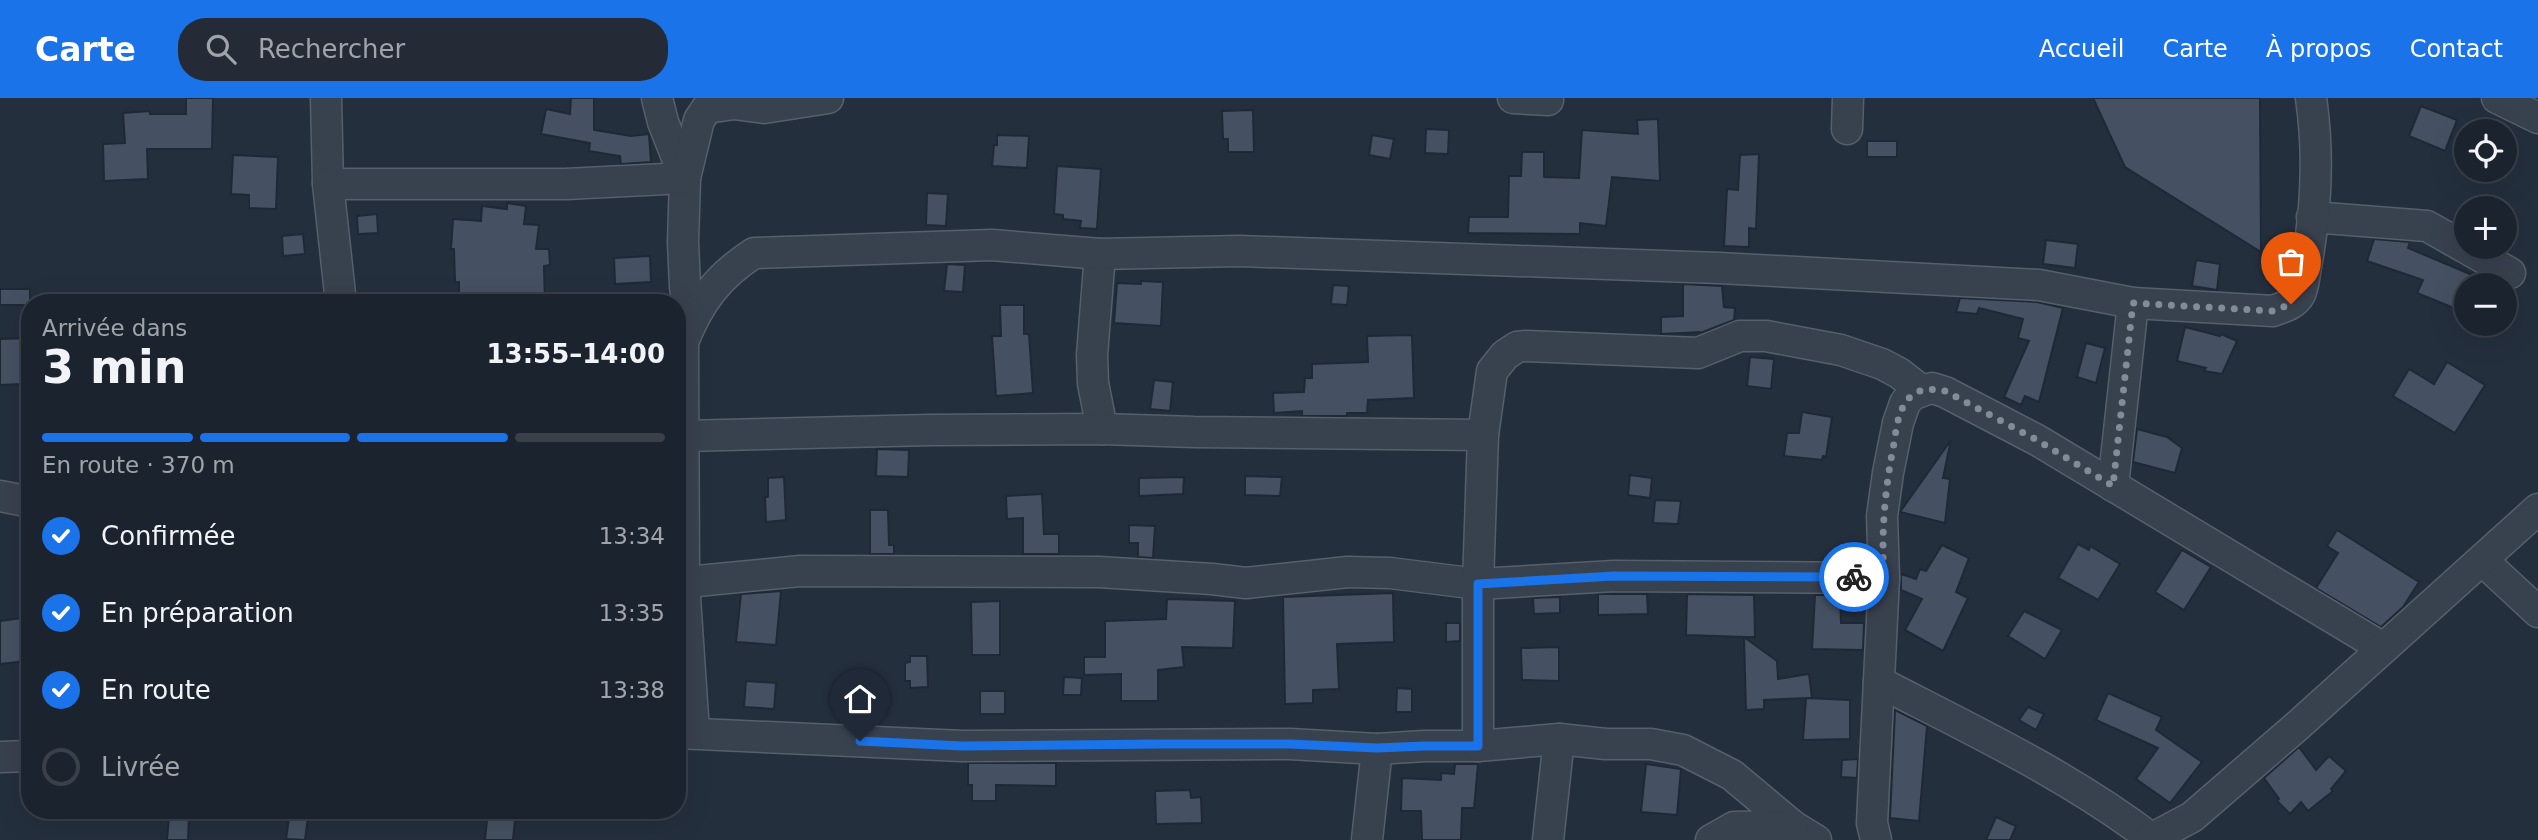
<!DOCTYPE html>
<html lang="fr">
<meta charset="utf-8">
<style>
:root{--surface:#1b232e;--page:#242b36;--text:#f1f3f6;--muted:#a0a4aa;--line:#39404a;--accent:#1a73e8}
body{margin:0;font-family:"DejaVu Sans",sans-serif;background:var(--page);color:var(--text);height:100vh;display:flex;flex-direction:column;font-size:26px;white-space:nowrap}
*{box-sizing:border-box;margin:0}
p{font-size:23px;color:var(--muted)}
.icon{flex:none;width:38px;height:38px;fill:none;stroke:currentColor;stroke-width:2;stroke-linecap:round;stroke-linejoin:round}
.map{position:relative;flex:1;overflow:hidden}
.details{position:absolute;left:21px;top:196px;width:665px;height:525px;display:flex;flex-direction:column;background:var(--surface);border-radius:28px;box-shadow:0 7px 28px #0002,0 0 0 2px var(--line)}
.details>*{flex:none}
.tools{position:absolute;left:2454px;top:21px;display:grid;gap:14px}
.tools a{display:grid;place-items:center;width:63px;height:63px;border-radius:50%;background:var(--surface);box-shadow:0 7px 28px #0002,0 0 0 2px var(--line);font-size:35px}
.pin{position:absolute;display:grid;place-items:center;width:60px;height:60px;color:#fff;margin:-72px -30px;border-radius:50% 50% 50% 0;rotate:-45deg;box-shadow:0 0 7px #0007}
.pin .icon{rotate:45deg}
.courier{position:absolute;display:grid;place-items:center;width:70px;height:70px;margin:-35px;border:5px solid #1a73e8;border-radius:50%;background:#fff;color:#222;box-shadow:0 2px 9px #0007}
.head em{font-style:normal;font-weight:800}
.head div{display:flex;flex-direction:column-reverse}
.head{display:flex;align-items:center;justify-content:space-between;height:119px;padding:0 21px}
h1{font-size:46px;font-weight:800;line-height:52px}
.bar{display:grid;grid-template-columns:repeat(4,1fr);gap:10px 7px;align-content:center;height:84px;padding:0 21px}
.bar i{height:9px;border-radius:5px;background:var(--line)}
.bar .current{background:var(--accent)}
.bar p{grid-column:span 4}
ol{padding:0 21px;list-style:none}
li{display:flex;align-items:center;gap:21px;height:77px}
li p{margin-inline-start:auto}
li .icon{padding:7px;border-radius:50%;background:var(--accent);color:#fff;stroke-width:4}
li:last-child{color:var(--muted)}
li i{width:38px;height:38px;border:4px solid var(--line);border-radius:50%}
header{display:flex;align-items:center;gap:42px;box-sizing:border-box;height:98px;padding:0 35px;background:var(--accent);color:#fff}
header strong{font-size:33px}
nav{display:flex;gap:38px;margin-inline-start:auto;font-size:24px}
.search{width:490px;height:63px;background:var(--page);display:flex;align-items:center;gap:18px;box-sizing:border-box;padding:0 24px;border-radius:28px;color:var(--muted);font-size:26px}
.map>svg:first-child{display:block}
</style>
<header>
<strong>Carte</strong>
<div class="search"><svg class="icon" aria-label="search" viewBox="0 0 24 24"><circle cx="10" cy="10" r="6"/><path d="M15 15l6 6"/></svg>Rechercher</div>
<nav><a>Accueil</a><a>Carte</a><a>À propos</a><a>Contact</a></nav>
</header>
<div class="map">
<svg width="2538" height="742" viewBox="0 0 2538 742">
<rect width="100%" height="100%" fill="#242f3e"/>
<g fill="#455162" stroke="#1f2835" stroke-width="2">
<polygon points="186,0 213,0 212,51 147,51 148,81 104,83 103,46 125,45 123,15 150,13 150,16 186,16"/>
<polygon points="571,0 594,0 594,32 631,38 649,36 651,64 621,66 620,58 589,53 590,45 541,36 546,11 570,16"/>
<polygon points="2093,0 2260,0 2261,154 2125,69"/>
<polygon points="2421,8 2457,22 2445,53 2409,38"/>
<polygon points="1253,12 1254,54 1228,54 1228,41 1223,41 1222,13"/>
<polygon points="1658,21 1660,83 1612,79 1606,128 1580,125 1580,136 1468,135 1469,119 1508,119 1509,78 1521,78 1522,54 1544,54 1544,79 1579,80 1582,32 1638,36 1637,22"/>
<polygon points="1426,31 1449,32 1448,56 1425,55"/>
<polygon points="997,37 1029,38 1027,70 992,68 994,47 997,47"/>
<polygon points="1372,37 1394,41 1390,61 1369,57"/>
<rect x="1867" y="43" width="30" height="16"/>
<polygon points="1759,56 1756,131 1749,130 1749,149 1724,148 1727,91 1738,92 1740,57"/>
<polygon points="233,57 278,59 276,111 249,110 249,97 231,96"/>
<polygon points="1057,68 1101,71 1097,131 1080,130 1081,123 1063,121 1063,117 1054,116"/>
<polygon points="927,95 948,96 946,128 926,127"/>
<polygon points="507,105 526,108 524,126 539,127 536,151 549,151 550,167 544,168 545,205 459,205 459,184 455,184 454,151 451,151 453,121 481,123 482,108 507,111"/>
<polygon points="377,116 378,135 358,136 357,118"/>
<polygon points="303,136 305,156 283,158 282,138"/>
<polygon points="2374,141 2410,144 2408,150 2496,187 2466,187 2466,215 2417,195 2423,182 2367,163"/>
<polygon points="2046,142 2078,146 2075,170 2043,166"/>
<polygon points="650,158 651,184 615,186 614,160"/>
<polygon points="2196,162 2220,166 2217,192 2192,188"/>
<polygon points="947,166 965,167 963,194 944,193"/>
<polygon points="1141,183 1163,184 1161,228 1114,225 1117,185 1141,186"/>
<polygon points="1683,186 1722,188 1724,209 1735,210 1734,222 1703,234 1661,236 1661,219 1683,218"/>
<polygon points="1333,187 1349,188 1347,207 1331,206"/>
<rect x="0" y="191" width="30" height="16"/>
<polygon points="1960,200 2037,204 2063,210 2039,304 2025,298 2021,307 2004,299 2029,243 2018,240 2023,221 1979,210 1977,216 1956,214"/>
<polygon points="1000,207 1024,207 1024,236 1029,236 1033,295 996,298 992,238 1001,238"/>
<polygon points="2185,229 2220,238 2221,236 2237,243 2222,276 2204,273 2206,270 2177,263"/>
<polygon points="1412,237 1414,300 1368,302 1367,315 1347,315 1347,318 1302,318 1302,313 1274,315 1273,295 1304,294 1305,280 1312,280 1312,266 1368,264 1367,238"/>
<polygon points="30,240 30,263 21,264 22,286 0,287 0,241"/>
<polygon points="2086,245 2105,250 2096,285 2077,279"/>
<polygon points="1750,259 1774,261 1771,291 1747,288"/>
<polygon points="2447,264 2485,287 2455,335 2393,298 2409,271 2434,286"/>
<polygon points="1154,282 1173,284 1170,313 1150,311"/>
<polygon points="1802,314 1832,319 1826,359 1823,358 1822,362 1784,358 1787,335 1799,335"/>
<polygon points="2137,331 2167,339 2182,350 2175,375 2133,364"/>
<polygon points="1951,342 1943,380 1950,381 1945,425 1900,414"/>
<polygon points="877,351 909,352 908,379 876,378"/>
<polygon points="1630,377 1652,380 1650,400 1628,397"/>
<polygon points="1245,378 1282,379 1280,398 1245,397"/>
<polygon points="784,379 786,422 766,424 765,399 768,399 768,380"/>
<polygon points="1184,379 1183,396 1139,398 1139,380"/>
<polygon points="1042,396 1044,436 1059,436 1059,456 1023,456 1023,420 1007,421 1006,398"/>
<polygon points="1655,402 1681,403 1678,426 1653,425"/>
<polygon points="870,412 888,412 889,447 894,447 894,456 870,456"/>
<polygon points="1129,427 1155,428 1153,460 1138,459 1138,445 1129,445"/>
<polygon points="2337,432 2419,484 2403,509 2381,529 2316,490 2338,455 2327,448"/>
<polygon points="2078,446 2089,452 2090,448 2120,466 2098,502 2058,480"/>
<polygon points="1942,447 1969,460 1956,494 1968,500 1943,553 1905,532 1922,501 1901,492 1901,476 1916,481 1920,471 1926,473"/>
<polygon points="2182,452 2211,469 2184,512 2155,494"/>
<polygon points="781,493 776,547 736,544 741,496"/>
<polygon points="1393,495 1394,544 1337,546 1339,591 1313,592 1313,605 1285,606 1283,499"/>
<polygon points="1598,496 1647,496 1648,516 1598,517"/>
<polygon points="1687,496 1754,497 1755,539 1744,539 1777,563 1778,581 1809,576 1812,600 1806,600 1850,602 1850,641 1803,642 1806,600 1764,602 1764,611 1746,612 1744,539 1686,537"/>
<polygon points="1815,497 1840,497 1841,525 1864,525 1863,552 1812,551"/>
<polygon points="1560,499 1560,515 1534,516 1533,500"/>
<polygon points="1167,501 1235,503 1233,550 1182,549 1184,569 1158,572 1158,603 1121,603 1121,576 1084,577 1084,559 1105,559 1105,523 1166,521"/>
<polygon points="1000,503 1000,557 972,557 971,504"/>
<polygon points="2024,513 2062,532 2045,561 2008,538"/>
<polygon points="22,520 27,563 0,566 0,523"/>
<polygon points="1446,525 1460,525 1460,543 1446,544"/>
<polygon points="1559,549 1559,583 1522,582 1521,550"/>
<polygon points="910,558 927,558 928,589 910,590 910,583 905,583 905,565 910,564"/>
<polygon points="1064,579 1082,580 1081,597 1063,597"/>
<polygon points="746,583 776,585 774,611 744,609"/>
<polygon points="1397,590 1412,591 1412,614 1396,614"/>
<rect x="980" y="593" width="25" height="23"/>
<polygon points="2108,595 2162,619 2156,632 2202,664 2170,705 2136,681 2158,650 2096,622"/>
<polygon points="2028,609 2044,616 2036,632 2019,622"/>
<polygon points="1895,612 1927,628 1919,723 1890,720"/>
<polygon points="2299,649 2316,672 2329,658 2346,673 2331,691 2333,693 2308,713 2301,704 2290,716 2277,703 2279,701 2264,680"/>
<polygon points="1858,661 1857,680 1841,679 1842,662"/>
<polygon points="968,665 1056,665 1056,688 996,687 996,703 972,703 972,687 968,687"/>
<polygon points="1455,666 1478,666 1474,710 1462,710 1461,742 1422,742 1421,713 1401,713 1402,680 1441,682 1441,675 1454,676"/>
<polygon points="1646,666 1681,671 1677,717 1641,714"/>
<polygon points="1190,692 1191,700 1201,699 1202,725 1156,726 1155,693"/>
<polygon points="290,712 309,712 305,742 286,741"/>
<polygon points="488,712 516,712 513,742 485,742"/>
<polygon points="169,718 189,719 188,742 167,742"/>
<polygon points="1996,719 2016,728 2010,742 1986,742"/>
</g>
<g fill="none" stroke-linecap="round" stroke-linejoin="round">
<g stroke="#565f6c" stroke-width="33">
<g id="minor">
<polyline points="326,0 328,86 341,205"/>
<polyline points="657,0 663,24 685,80 683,144 685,189 691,224"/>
<polyline points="1513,0 1548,2"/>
<polyline points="2497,0 2538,20"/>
<polyline points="1847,31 1848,0"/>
<polyline points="328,86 566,86 685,80 699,22 707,10 734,6 764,10 828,0"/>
<polyline points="2312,119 2427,128 2510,175"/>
<polyline points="1100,156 1092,257 1093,285 1102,331"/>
<polyline points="677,343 684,338 930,332 1102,331 1194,334 1483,337"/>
<polyline points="2113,388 2133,205"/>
<polyline points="0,398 30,404"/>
<polyline points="2482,462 2538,514"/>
<polyline points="677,485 800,473 1099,474 1212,481 1246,485 1348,474 1390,475 1478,486 1614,478 1884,480"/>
<path d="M1879 584C1972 632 2068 677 2152 741"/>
<path d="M694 634 684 484 683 244C699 204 717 179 754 155L992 147 1100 156 1239 153 1719 170 2039 187 2133 205 2273 213C2283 209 2294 207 2300 196 2304 188 2304 178 2306 169 2316 115 2319 55 2311 0"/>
<polyline points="677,635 962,648 1290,646 1377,651 1424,648 1478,648 1559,641 1606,646 1651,646 1683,652 1732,677 1793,728 1816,742"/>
<polyline points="1478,648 1478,486 1483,337 1492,273 1505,257 1517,249 1526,248 1698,255 1740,238 1766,238 1841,252 1882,266 1899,275 1922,293"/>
<polyline points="0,659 30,658"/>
<polyline points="1367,742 1377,651"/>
<polyline points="1548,742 1559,641"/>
<polyline points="1711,742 1734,729 1793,728"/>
<polyline points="1876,742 1872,725 1884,480 1882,418 1888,375 1898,325 1905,305 1912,297 1922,293 1932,290 1945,294 2037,342 2383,550"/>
<polyline points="2149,742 2192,719 2295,630 2538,411"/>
</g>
</g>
<use href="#minor" stroke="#38414e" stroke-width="30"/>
</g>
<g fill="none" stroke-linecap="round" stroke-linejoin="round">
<path stroke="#828b98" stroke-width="7" stroke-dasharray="0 12.6" d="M1854 479 1884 480C1881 433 1885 391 1894 345 1896 332 1898 315 1906 304 1915 290 1931 290 1945 293L2037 342 2113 388 2133 205 2273 213 2291 206"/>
<polyline stroke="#1a73e8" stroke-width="9" points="860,643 962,648 1160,646 1290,646 1377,650 1424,648 1478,648 1478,486 1614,478 1854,479"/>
</g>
</svg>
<div class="tools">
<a><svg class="icon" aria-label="locate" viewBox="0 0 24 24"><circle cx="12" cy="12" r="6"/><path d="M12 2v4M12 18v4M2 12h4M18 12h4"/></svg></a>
<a>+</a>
<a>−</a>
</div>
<div class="pin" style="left:2291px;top:206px;background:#ea580c"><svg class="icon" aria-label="bag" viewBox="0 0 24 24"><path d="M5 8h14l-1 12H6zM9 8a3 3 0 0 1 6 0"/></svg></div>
<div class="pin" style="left:860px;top:643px;background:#1f2937"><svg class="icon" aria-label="home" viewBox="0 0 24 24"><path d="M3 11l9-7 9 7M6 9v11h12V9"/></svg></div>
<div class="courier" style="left:1854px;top:479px"><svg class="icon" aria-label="bike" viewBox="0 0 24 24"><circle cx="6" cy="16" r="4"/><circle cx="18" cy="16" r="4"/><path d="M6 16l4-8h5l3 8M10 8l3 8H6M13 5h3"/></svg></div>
<section class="details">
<div class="head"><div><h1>3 min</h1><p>Arrivée dans</p></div><em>13:55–14:00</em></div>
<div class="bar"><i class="current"></i><i class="current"></i><i class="current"></i><i></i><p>En route · 370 m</p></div>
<ol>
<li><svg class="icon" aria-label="check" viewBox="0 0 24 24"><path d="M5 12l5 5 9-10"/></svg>Confirmée<p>13:34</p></li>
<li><svg class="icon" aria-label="check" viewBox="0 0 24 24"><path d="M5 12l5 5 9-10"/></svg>En préparation<p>13:35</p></li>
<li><svg class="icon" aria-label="check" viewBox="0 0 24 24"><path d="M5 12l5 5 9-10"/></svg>En route<p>13:38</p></li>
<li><i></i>Livrée</li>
</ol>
</section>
</div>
